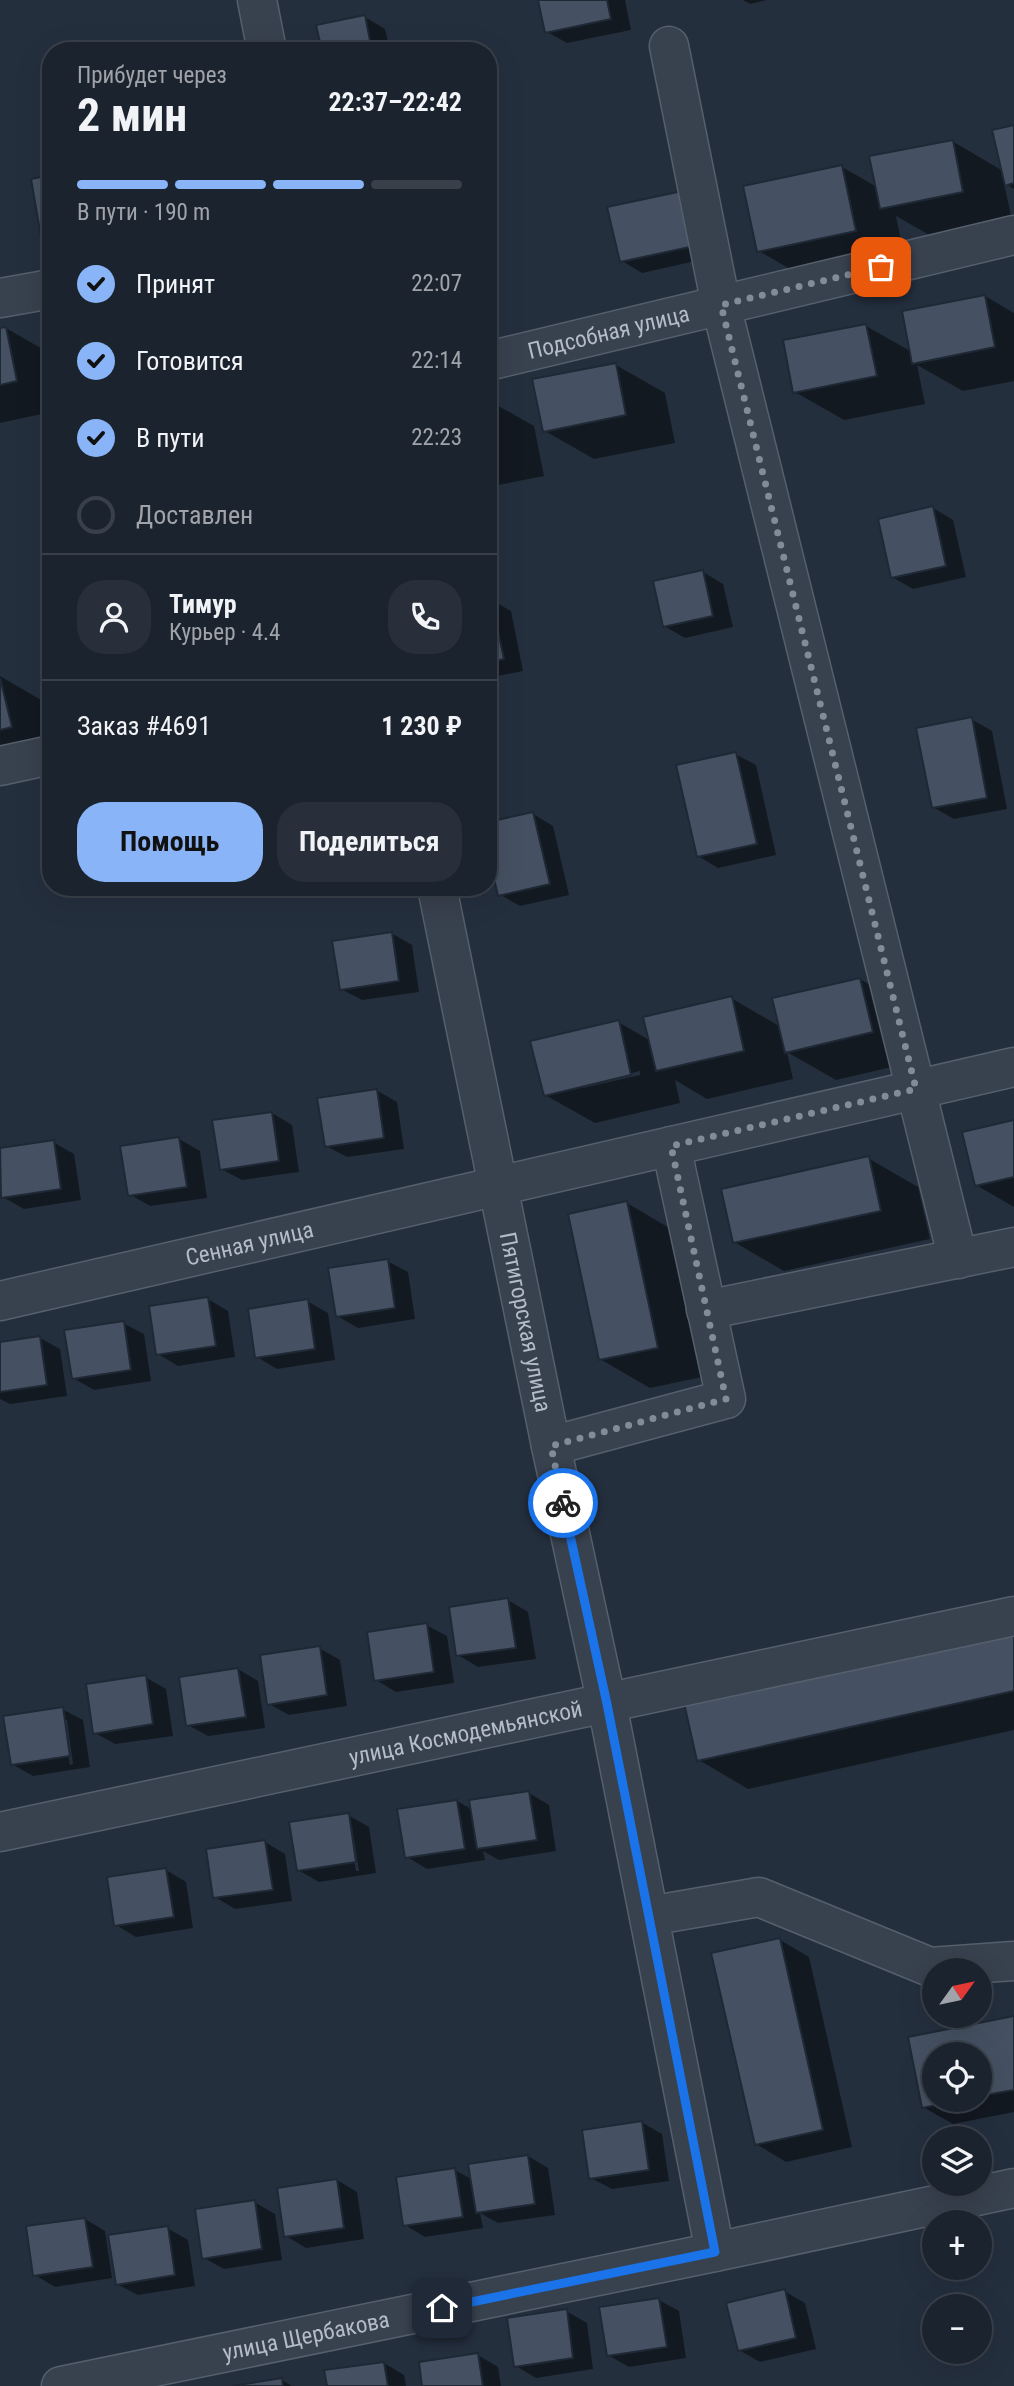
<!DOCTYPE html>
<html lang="ru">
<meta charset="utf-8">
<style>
:root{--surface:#1b232e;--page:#282f3a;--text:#f1f3f6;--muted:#a0a4aa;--line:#39404a;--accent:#8ab4f8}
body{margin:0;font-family:"Roboto Condensed",sans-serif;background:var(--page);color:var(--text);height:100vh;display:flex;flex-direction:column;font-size:26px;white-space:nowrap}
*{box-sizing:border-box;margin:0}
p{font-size:23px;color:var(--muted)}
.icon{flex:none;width:38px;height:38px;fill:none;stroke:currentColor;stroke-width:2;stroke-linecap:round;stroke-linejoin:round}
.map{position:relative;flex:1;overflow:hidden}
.panel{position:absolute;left:42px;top:42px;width:455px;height:854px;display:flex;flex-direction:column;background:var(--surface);border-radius:28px;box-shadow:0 7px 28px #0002,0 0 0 2px var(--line)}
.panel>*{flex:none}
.needle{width:46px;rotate:57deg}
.tools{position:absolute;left:922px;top:1958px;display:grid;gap:14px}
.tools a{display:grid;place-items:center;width:70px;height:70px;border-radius:50%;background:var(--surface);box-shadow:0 7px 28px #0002,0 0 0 2px var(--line);font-size:35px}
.pin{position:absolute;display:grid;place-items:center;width:60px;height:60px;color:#fff;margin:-30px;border-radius:14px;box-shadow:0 4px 10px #0006}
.courier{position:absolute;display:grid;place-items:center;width:70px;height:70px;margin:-35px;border:5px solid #1a73e8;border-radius:50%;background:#fff;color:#222;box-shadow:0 2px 9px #0007}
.headline em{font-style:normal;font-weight:700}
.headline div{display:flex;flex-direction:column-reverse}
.headline{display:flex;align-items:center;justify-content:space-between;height:119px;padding:0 35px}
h1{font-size:46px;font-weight:700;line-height:52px}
.bar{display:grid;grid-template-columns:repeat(4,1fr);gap:10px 7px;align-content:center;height:84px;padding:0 35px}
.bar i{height:9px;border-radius:5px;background:var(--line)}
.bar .active{background:var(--accent)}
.bar p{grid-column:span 4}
.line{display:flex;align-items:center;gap:18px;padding:0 35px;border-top:2px solid var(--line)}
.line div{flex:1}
.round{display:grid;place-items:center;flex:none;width:74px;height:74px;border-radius:28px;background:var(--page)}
ol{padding:0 35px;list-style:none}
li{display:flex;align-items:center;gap:21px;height:77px}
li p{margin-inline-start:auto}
li .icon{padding:7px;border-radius:50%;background:var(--accent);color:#111;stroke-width:4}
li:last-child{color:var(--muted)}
li i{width:38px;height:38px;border:4px solid var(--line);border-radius:50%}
.button{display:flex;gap:14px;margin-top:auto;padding:14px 35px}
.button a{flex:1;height:80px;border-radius:28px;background:var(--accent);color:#111;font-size:28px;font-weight:700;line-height:80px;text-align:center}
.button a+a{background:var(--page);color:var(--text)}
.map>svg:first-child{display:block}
</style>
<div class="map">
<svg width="1014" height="2386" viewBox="0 0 1014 2386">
<rect width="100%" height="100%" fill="#242f3e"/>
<g fill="#0007" fill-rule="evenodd">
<polygon points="540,0 625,0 631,30 567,43 547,32"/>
<polygon points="743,0 767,0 750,4"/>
<polygon points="365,17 385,29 390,51 323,51"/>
<polygon points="1014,127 1014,189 1004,183 1012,220 931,236 896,216 905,259 809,280 759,251 842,167 877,187 952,141 1003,171"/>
<polygon points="610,208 718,256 642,273 622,261"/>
<polygon points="985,296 1014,313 1014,381 963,391 917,365 925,404 844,420 795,392 866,326 912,352"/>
<polygon points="6,328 51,354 51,412 0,423 0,330"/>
<polygon points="616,365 665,393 675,443 594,459 545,431"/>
<polygon points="488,400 534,426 544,476 488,487"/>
<polygon points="933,508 953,520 966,577 913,589 892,577"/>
<polygon points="703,572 723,584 733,627 685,638 664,626"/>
<polygon points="490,599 511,611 523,671 488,678 488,600"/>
<polygon points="0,676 48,704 51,715 51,758 0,770"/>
<polygon points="971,719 992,731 1007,809 954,819 933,807"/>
<polygon points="735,754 756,765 776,855 718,868 698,856"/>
<polygon points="533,814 553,826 569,895 520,906 499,894"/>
<polygon points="391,933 412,945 419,992 362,1000 341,989"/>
<path d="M860 979 909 1008 922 1060 836 1080 787 1052 793 1079 707 1099 675 1080 680 1103 595 1123 545 1095 618 1022 651 1041 731 998 781 1027ZM640 1071V1075L583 1088V1085Z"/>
<polygon points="376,1090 397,1102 404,1149 347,1157 326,1146"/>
<polygon points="272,1113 292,1125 299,1172 242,1180 221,1169"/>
<polygon points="1014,1122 1014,1207 976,1185"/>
<polygon points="179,1139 200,1151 207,1198 150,1206 129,1194"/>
<polygon points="53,1142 74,1154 81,1200 24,1209 3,1197 0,1177 0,1150"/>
<polygon points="868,1158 918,1187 930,1239 784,1271 734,1242"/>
<polygon points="627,1203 676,1232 707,1376 650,1388 600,1359"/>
<polygon points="387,1261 408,1272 415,1319 358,1328 337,1316"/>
<polygon points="208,1299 228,1311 235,1357 178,1366 158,1354"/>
<polygon points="307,1301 328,1313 335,1360 277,1369 257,1357"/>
<polygon points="123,1323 144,1334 151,1381 94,1390 73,1378"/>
<polygon points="40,1338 60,1349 67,1396 10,1404 0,1399 0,1344"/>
<polygon points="508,1600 528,1612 536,1659 478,1667 458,1655"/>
<polygon points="426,1625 447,1636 454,1683 396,1692 376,1680"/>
<polygon points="1014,1632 1014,1730 748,1789 699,1760"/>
<polygon points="319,1648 340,1660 347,1706 289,1715 269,1704"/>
<polygon points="238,1669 258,1681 265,1728 208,1736 188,1725"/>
<polygon points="145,1677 166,1689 173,1736 115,1744 95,1733"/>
<path d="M62 1709 83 1720 90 1767 33 1776 12 1764ZM63 1720H67L73 1764 70 1765Z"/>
<polygon points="529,1793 549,1805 556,1851 499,1860 483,1851 485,1860 427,1869 407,1857 457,1801 473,1810"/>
<path d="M348 1815 369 1827 376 1873 319 1882 298 1870ZM349 1827H352L359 1871H356Z"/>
<polygon points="265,1842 285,1854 292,1901 235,1909 215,1897"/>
<polygon points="166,1870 186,1882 193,1928 136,1937 116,1925"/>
<polygon points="780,1940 809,1957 852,2147 786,2162 756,2144"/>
<path d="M1014 2018V2112L953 2124 923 2107 910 2038ZM934 2054H980V2100H934Z"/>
<polygon points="641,2122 662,2134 669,2181 612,2189 591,2178"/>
<polygon points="528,2156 548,2168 555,2215 498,2223 480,2213 483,2228 425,2237 405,2225 455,2170 473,2180"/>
<polygon points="337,2180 357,2192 364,2239 306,2248 286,2236"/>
<polygon points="254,2202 275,2214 282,2260 224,2269 204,2258"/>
<polygon points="85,2219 105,2231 112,2278 55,2287 35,2275"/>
<polygon points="167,2228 188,2240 195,2286 138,2295 117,2284"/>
<polygon points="784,2291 805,2303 816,2349 760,2362 739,2350"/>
<polygon points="659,2300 679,2311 686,2358 629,2367 608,2355"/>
<polygon points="566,2311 587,2323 593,2369 536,2378 516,2366"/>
<polygon points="478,2355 498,2367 501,2386 424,2386"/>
<polygon points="384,2363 404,2375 406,2386 329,2386"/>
<polygon points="282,2380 292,2386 243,2386"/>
</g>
<g fill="#455162" stroke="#1f2835" stroke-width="2">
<polygon points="538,0 607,0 611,19 545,33"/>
<polygon points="365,15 372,51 322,51 316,25"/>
<polygon points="1014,125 1014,183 1005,186 992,130"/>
<polygon points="953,140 963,192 880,209 869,156"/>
<polygon points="842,165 856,231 757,252 743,186"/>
<polygon points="51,175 51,236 41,237 31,179"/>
<polygon points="687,190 699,245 620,262 607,207"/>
<polygon points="985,295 995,347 912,364 902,311"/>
<polygon points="866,324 877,376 793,393 783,340"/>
<polygon points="6,327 17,381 0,385 0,328"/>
<polygon points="616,363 626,415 543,432 532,379"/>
<polygon points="488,411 496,448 488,450"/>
<polygon points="933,506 946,566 891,578 878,519"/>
<polygon points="703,570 713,616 663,627 653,581"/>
<polygon points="488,598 491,598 504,659 488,663"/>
<polygon points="51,659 51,679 46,660"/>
<polygon points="0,678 12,727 0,730"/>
<polygon points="972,717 987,798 932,808 916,728"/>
<polygon points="736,752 757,844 697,857 676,765"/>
<polygon points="533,812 550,884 498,896 488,853 488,822"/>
<polygon points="392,932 399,981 340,990 332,941"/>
<polygon points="860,978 873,1032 785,1053 772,998"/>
<polygon points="732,996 744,1051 656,1071 643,1017"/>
<polygon points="619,1020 631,1075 544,1096 530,1041"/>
<polygon points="377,1089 384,1138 325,1147 317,1098"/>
<polygon points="272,1112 279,1161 220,1170 212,1120"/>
<polygon points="1014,1120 1014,1177 975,1186 962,1132"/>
<polygon points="179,1137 187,1187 128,1196 120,1146"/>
<polygon points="54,1140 61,1189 1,1198 0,1148"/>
<polygon points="869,1156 881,1211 733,1243 721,1189"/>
<polygon points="627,1201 658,1348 599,1360 568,1214"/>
<polygon points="388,1259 395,1308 336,1317 328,1268"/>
<polygon points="208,1297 216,1346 156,1355 149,1306"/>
<polygon points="308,1299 315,1349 255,1358 248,1309"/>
<polygon points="124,1321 131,1370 72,1379 64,1330"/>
<polygon points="40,1336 47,1385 0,1392 0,1342"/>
<polygon points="508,1598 516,1648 456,1656 449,1607"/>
<polygon points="427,1623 434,1672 374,1681 367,1632"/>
<polygon points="1014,1631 1014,1691 697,1761 684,1703"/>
<polygon points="320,1646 327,1695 267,1705 260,1655"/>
<polygon points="238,1668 246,1717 186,1726 179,1677"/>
<polygon points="146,1675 153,1724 93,1734 86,1684"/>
<polygon points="63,1707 70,1756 11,1765 3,1716"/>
<polygon points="529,1791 537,1840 477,1849 469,1800"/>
<polygon points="457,1800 465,1849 405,1858 397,1809"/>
<polygon points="349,1813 356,1862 297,1871 289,1822"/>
<polygon points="265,1840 273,1890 213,1898 206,1849"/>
<polygon points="166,1868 174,1917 114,1926 107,1877"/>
<polygon points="780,1938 823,2130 755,2145 711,1953"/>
<polygon points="1014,2016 1014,2090 980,2096 980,2054 934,2054 934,2100 961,2100 922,2108 908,2037"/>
<polygon points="642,2121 649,2170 589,2179 582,2130"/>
<polygon points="528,2155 535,2204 476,2213 468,2164"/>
<polygon points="455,2168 463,2217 403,2226 396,2177"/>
<polygon points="337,2179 344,2228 284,2237 277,2188"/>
<polygon points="255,2200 262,2249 202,2259 195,2209"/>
<polygon points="85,2218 93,2267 33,2276 26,2226"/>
<polygon points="168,2226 175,2275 116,2285 108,2235"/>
<polygon points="785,2289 796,2338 738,2351 726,2303"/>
<polygon points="659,2298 667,2347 607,2356 599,2307"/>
<polygon points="567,2309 573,2358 514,2367 507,2318"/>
<polygon points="478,2353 483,2386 422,2386 419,2362"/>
<polygon points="384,2362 388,2386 327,2386 324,2370"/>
<polygon points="282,2378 283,2386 232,2386"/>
</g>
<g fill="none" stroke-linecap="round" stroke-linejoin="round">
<g stroke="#565f6c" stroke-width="41">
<g id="minor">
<polyline points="257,0 267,51"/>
<polyline points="669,46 721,305 958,1259"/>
<polyline points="0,298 51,289"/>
<path id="s1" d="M488 361 1014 235"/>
<polyline points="0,766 51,755"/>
<path id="s2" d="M437 887 551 1446 607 1704 715 2252"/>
<path id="s3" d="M0 1301 1014 1067"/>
<polyline points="706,1310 1014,1247"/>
<polyline points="551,1446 726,1399 671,1146"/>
<path id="s4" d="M0 1832 1014 1616"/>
<polyline points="649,1916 759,1897 930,1967 1014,1961"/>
<path id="s5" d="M61 2386 715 2252 1014 2188"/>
</g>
</g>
<use href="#minor" stroke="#38414e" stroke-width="38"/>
</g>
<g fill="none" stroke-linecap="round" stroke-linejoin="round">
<polyline stroke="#828b98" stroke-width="7" stroke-dasharray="0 12.6" points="563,1503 551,1446 726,1399 671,1146 916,1089 721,305 881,267"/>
<polyline stroke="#1a73e8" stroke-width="9" points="442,2308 715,2252 607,1704 563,1503"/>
</g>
<g text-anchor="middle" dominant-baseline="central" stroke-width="5" stroke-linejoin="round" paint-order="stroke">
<g font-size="23" fill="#b4bcc9" stroke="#1d2633">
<text stroke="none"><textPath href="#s1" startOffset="124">Подсобная улица</textPath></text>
<text stroke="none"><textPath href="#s3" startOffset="256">Сенная улица</textPath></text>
<text stroke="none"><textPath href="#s2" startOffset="444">Пятигорская улица</textPath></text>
<text stroke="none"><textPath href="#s4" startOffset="476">улица Космодемьянской</textPath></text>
<text stroke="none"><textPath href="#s5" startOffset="250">улица Щербакова</textPath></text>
</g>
</g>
</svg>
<div class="tools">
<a><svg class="needle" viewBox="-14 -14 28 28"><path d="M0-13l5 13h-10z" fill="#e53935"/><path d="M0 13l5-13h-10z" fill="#a0a4aa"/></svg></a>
<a><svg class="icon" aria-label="locate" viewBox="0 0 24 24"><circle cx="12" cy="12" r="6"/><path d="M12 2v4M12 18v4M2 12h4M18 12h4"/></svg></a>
<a><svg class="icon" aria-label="layers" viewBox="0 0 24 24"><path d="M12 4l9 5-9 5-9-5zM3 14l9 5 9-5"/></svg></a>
<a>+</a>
<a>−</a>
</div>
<div class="pin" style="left:881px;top:267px;background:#ea580c"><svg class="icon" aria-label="bag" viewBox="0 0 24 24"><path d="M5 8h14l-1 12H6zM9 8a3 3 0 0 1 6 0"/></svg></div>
<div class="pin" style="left:442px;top:2308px;background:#1f2937"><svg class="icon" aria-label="home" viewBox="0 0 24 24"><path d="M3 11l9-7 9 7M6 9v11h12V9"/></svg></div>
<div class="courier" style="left:563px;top:1503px"><svg class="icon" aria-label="bike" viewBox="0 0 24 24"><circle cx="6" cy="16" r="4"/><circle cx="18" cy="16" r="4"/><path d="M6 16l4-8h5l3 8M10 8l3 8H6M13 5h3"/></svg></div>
<section class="panel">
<div class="headline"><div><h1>2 мин</h1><p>Прибудет через</p></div><em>22:37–22:42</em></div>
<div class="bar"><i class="active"></i><i class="active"></i><i class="active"></i><i></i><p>В пути · 190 m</p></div>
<ol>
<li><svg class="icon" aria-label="check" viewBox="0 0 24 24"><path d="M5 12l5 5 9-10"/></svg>Принят<p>22:07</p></li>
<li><svg class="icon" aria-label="check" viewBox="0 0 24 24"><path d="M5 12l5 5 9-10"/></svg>Готовится<p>22:14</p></li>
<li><svg class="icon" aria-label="check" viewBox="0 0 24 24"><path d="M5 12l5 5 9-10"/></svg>В пути<p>22:23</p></li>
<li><i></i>Доставлен</li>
</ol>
<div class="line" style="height:126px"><a class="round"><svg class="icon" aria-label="person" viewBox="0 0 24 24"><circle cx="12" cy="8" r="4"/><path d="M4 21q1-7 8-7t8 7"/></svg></a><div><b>Тимур</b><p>Курьер · 4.4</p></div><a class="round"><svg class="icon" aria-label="phone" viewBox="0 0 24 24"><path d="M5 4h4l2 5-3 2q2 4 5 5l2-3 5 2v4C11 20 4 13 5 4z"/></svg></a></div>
<div class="line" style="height:91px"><div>Заказ #4691</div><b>1 230 ₽</b></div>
<div class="button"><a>Помощь</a><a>Поделиться</a></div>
</section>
</div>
